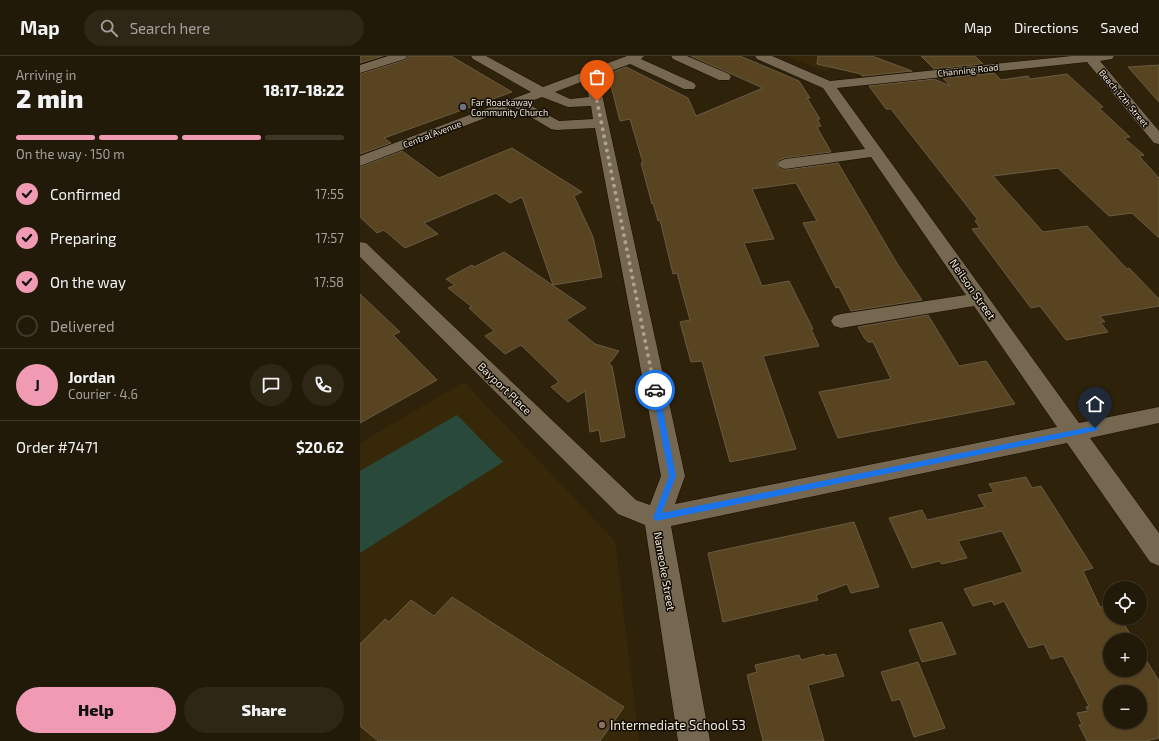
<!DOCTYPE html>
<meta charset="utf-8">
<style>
:root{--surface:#221a08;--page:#2e2716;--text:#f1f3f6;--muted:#a2a19c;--line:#3f3829;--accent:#f19ab3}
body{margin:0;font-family:"Exo 2",sans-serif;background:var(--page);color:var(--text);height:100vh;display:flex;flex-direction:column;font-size:15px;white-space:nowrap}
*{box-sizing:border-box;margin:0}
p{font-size:13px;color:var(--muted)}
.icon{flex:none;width:22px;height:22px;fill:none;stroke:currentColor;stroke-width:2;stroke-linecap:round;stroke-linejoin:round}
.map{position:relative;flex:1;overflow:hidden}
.panel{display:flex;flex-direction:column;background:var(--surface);width:360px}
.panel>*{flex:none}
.fabs{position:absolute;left:743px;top:525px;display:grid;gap:8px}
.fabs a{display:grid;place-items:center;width:44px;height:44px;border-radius:50%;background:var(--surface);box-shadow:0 1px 3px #0004,0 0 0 1px var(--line);font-size:20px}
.pin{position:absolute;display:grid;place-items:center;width:34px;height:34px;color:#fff;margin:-41px -17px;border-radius:50% 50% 50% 0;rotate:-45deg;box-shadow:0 0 4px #0007}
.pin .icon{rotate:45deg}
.courier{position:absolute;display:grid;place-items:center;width:40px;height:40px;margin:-20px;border:3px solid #1a73e8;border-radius:50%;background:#fff;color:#222;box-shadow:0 1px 5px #0007}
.headline em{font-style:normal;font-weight:800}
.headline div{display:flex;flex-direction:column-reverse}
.headline{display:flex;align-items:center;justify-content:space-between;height:68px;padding:0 16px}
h1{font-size:26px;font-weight:800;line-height:30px}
.bar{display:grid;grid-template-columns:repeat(4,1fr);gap:6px 4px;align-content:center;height:48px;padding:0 16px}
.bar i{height:5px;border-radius:3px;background:var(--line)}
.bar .on{background:var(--accent)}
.bar p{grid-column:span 4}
.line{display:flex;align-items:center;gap:10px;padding:0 16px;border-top:1px solid var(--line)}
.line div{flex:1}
.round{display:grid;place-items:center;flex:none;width:42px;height:42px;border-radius:21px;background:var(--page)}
ol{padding:0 16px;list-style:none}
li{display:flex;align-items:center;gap:12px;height:44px}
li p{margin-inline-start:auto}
li .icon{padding:4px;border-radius:50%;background:var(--accent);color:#111;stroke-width:4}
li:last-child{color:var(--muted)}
li i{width:22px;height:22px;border:2px solid var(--line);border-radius:50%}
.button{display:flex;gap:8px;margin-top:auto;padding:8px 16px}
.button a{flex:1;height:46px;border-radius:24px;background:var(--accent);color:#111;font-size:16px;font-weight:800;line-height:46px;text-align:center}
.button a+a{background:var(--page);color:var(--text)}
header{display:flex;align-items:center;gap:24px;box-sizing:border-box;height:56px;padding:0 20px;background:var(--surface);border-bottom:1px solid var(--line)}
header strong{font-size:19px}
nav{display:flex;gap:22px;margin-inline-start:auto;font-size:14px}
.search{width:280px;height:36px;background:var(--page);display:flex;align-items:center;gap:10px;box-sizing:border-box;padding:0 14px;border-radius:22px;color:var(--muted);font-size:15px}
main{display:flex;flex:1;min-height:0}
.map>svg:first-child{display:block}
</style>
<header>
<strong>Map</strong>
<div class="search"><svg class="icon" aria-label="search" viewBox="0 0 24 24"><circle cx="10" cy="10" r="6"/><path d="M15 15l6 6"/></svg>Search here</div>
<nav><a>Map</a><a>Directions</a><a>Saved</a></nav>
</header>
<main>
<section class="panel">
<div class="headline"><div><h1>2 min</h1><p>Arriving in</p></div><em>18:17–18:22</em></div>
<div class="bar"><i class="on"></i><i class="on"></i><i class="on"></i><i></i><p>On the way · 150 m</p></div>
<ol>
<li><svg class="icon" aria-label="check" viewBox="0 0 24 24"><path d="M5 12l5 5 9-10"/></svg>Confirmed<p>17:55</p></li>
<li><svg class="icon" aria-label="check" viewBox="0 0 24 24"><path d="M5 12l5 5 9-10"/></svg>Preparing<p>17:57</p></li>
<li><svg class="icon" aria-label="check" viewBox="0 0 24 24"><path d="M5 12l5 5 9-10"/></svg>On the way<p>17:58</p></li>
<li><i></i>Delivered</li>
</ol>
<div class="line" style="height:72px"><b class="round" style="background:var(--accent);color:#111">J</b><div><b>Jordan</b><p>Courier · 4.6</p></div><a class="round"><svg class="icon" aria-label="chat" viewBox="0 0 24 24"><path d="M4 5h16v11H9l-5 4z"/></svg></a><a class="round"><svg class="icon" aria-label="phone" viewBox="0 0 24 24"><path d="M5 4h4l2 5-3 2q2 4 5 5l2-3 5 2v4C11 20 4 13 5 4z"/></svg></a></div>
<div class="line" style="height:52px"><div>Order #7471</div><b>$20.62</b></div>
<div class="button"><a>Help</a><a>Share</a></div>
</section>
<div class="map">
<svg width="799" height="685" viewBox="0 0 799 685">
<rect width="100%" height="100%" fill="#2e220b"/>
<g fill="#372809">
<polygon points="427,0 495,0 464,15"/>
<polygon points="104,326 255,485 279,685 0,685 0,387"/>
</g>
<polygon fill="#294a3b" points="97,359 143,406 0,497 0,415"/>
<g fill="#584420" stroke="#695b43" fill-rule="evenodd">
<polygon points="0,0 23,0 0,7"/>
<polygon points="48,0 91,0 152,36 24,82 31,87 0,98 0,18 45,4"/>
<polygon points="331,0 380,0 439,25 450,42 447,42 460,63 457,63 461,70 457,71 471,96 425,102 419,104 416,109 425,114 478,107 538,209 562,244 491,255 479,231 476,232 443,167 457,165 436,127 392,133 414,183 384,187 402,230 429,225 453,273 451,273 459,290 403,300 436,393 370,406 342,305 331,306 320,266 330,264 317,217 313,218 300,164 298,165 293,147 292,148 281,107 283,107 270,63 260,65 248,18 266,11 328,42 336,60 403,32"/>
<polygon points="458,0 512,0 552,15 502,20 501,18 457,8"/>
<polygon points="561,0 615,0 623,8 574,13"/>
<polygon points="799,9 799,46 768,11"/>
<polygon points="634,17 641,24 668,20 670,23 707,18 743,51 739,52 770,81 764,82 784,99 779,100 799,122 799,182 772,157 749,160 698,112 633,120 683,176 727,170 767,213 769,212 799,243 799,250 740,260 745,266 740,266 748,276 706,284 680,250 671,252 612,173 620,172 615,165 618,164 531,53 526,53 509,30 574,23 590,30 583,22"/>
<polygon points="152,92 222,136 214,140 233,181 242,221 193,229 162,141 150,147 136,137 64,167 78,178 45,192 24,174 17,177 0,161 0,111 42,95 79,122"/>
<polygon points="144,196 226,252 206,264 235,288 259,295 249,308 252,310 265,381 241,386 239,374 230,376 225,335 208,346 191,331 199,326 161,289 145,298 125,280 134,275 109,252 112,251 88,232 95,229 86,223 112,209 114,211"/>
<polygon points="0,238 40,276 33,279 77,324 0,367"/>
<polygon points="568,259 599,310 626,305 655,348 478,382 459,336 531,323 513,286 508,286 506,283 505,283 498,271"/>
<path d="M666 421 672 432 681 430 733 512 723 515 740 551 750 549V562H760L774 584H750V614H780V594L799 625V682L786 685H727L719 669 722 668 717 657 728 655 726 651 729 650 703 600 691 603 684 588 669 592 644 545 634 549 632 545 613 550 604 533 663 516 642 475 598 485 607 502 582 508 579 505 552 512 529 462 562 454 567 464 625 451 618 439 634 436 629 428ZM750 636H780V666H750Z"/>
<polygon points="494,466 519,531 491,537 487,528 456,539 458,544 363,566 348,497"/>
<polygon points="92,541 264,651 240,685 18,685 0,670 0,588 25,563 29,566 51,544 74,560"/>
<polygon points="582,566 596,598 562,606 549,574"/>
<polygon points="464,598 465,600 476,598 484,620 448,629 464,685 403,685 387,619 397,616 395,609 439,599 441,604"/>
<polygon points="558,606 585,672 554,681 540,643 532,645 521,616"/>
</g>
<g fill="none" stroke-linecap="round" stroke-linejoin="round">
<g stroke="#160b00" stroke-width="1">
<g id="minor">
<polygon points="28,0 47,0 45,3 0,17 0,9"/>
<path d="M111 0H126L183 31 267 0H284L281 3 334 27 336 30 334 33H324L270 8 238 20 325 420 315 448 697 371 614 250 481 272 474 270 471 265 474 260 481 258 606 239 511 101 425 113 420 111 417 108 420 105 425 103 505 93 463 32 397 3 395 0H412L470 25 712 0H754L752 3 740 5 799 75V88L794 87 727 6 477 32 719 367 799 351V367L730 382 799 477V510L790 506 707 387 311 470 350 685H318L285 469 258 458 0 201V186L6 187 276 444 290 449 301 420 235 72 196 74 191 73 154 51 0 110V100L171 36 113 3ZM226 24 229 41 210 43 195 36ZM182 41 208 51 231 50 233 63 199 65 166 47Z"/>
<polygon points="311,0 327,0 369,18 371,21 369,24 359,24 313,3"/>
</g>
</g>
<use href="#minor" fill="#766850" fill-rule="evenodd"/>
</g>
<polygon fill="#1a73e8" points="295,332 299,334 316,420 302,457 735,370 739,372 735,375 296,465 293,462 309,420 292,334"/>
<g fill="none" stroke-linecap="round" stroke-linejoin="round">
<polyline stroke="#aca392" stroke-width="4" stroke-dasharray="0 7.2" points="237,45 295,334"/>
</g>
<circle fill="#6b7280" stroke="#120d04" stroke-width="1.5" cx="103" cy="51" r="4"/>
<circle fill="#8d6e63" stroke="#120d04" stroke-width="1.5" cx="242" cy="669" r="4"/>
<g text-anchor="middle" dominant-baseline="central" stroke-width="3" stroke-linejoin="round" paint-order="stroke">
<g font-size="9" fill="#f0e8da" stroke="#120d04">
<text transform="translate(608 14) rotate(-6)">Channing Road</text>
<text transform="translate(764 42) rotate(50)">Beach 12th Street</text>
<text transform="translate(72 78) rotate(-21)">Central Avenue</text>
</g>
<g font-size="9" fill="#f0e8da" stroke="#120d04" text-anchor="start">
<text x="111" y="46">Far Roackaway<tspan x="111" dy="10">Community Church</tspan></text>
</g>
<g font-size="11" fill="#f0e8da" stroke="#120d04">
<text transform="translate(613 233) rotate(55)">Neilson Street</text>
<text transform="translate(145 332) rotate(44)">Bayport Place</text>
<text transform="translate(305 515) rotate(80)">Nameoke Street</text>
</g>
<g font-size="13" fill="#f0e8da" stroke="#120d04" text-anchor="start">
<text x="250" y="669">Intermediate School 53</text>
</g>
</g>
</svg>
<div class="fabs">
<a><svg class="icon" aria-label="locate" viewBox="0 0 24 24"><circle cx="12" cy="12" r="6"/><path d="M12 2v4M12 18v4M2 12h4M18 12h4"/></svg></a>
<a>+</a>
<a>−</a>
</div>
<div class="pin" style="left:237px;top:45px;background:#ea580c"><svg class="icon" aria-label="bag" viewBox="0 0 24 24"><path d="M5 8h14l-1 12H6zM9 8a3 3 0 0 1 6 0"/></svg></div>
<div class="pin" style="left:735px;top:372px;background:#1f2937"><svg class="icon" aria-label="home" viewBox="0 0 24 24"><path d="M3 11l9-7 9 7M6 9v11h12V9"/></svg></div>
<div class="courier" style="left:295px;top:334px"><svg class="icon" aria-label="car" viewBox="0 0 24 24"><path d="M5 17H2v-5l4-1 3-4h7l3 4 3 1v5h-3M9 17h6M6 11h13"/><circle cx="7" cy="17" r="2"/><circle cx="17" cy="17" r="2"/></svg></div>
</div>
</main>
